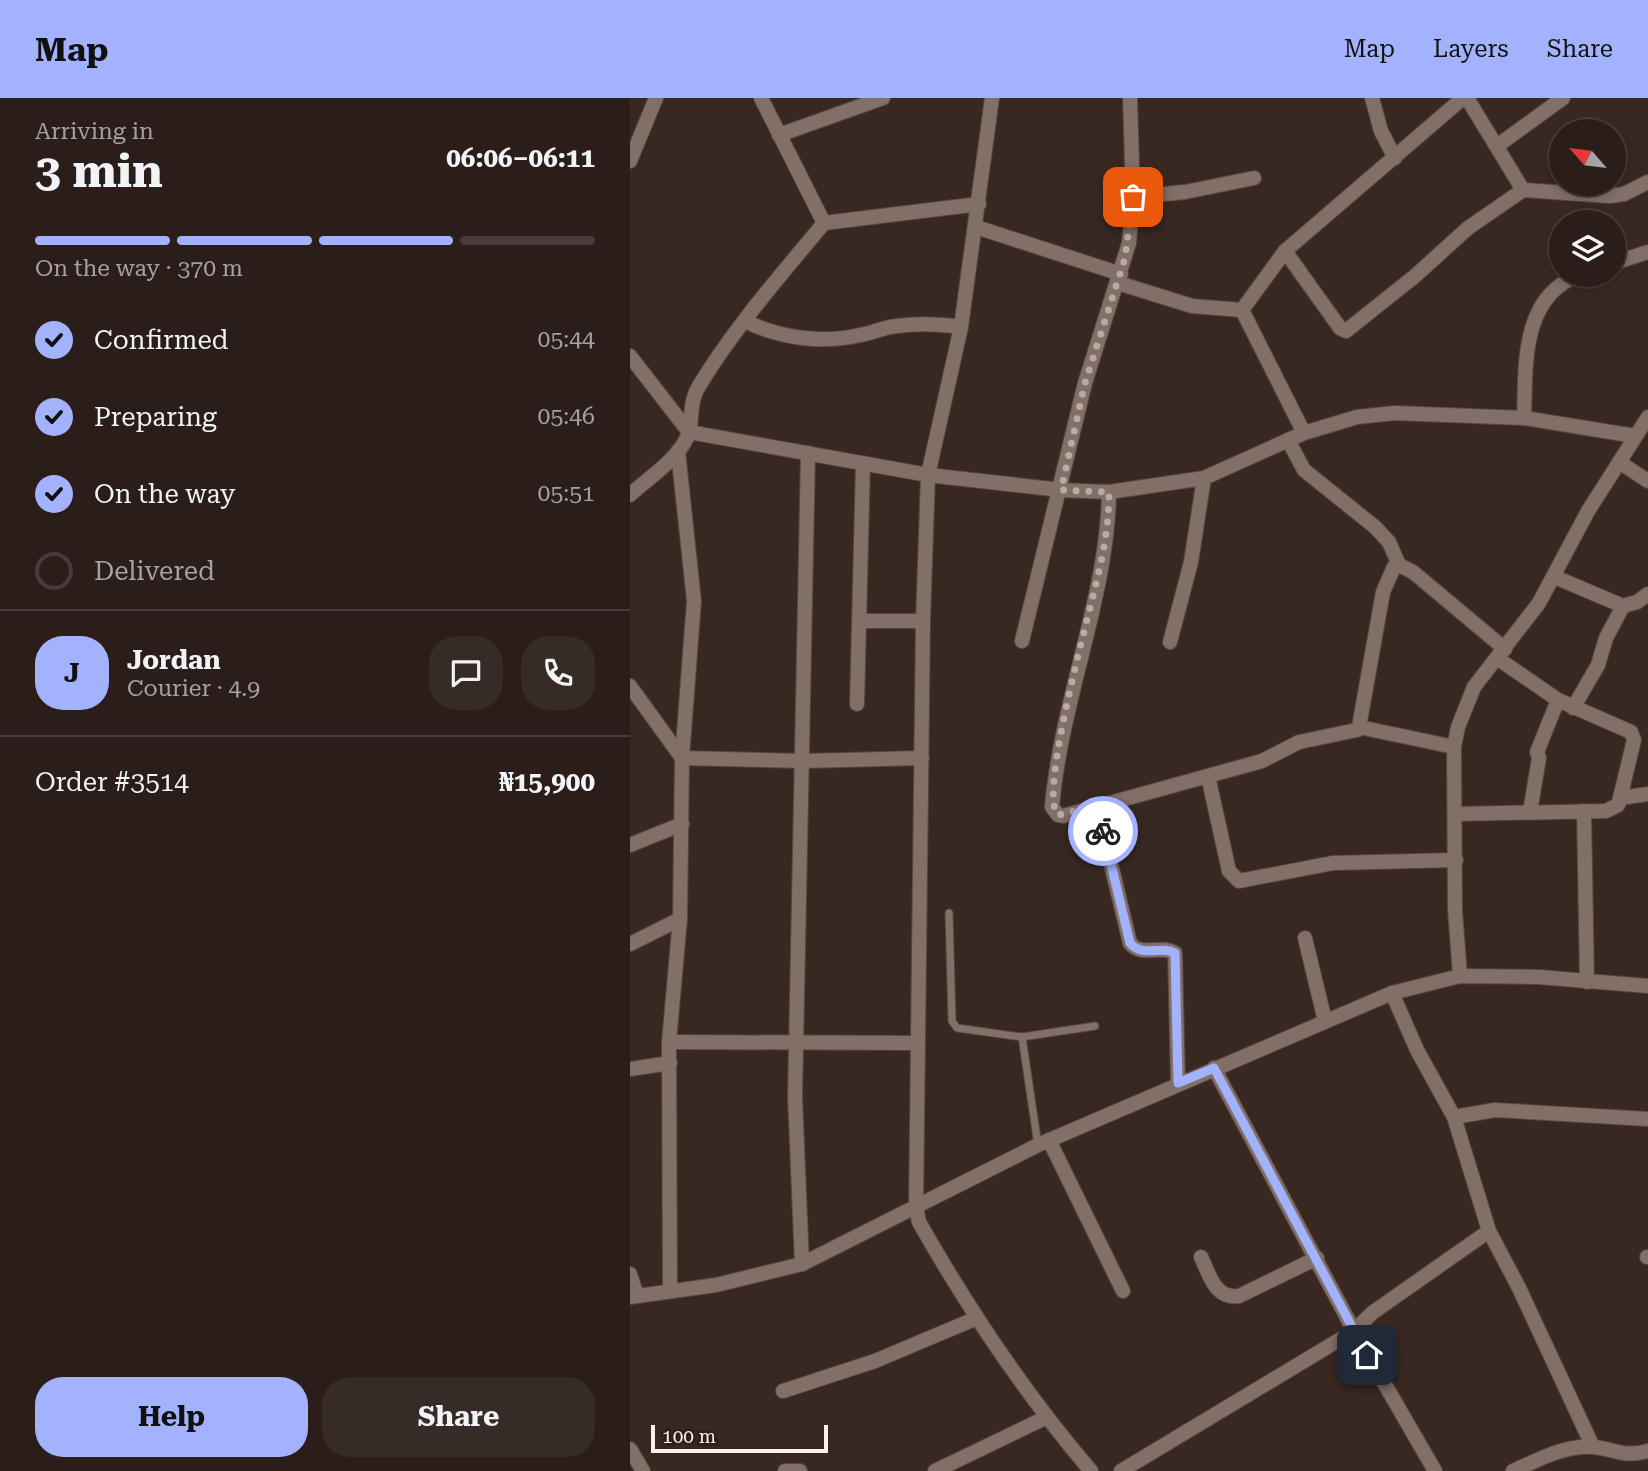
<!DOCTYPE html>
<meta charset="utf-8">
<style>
:root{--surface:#2b1e1a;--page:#372b27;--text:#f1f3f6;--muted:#a6a2a2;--line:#473c39;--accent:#a3b2fd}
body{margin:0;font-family:"Roboto Serif",serif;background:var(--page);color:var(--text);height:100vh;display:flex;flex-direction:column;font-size:26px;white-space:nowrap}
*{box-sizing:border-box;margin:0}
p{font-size:23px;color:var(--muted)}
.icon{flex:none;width:38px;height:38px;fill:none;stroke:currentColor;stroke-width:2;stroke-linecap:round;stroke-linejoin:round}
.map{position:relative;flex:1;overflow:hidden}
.panel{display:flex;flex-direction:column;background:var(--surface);width:630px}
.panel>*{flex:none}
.needle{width:46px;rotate:298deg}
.controls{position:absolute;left:919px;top:21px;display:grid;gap:14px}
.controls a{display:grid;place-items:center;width:77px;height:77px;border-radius:50%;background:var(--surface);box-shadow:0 4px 10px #0003,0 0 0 2px var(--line);font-size:35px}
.scale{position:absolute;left:21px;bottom:18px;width:177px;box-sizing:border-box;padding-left:7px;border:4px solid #fdf1ed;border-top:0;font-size:19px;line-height:24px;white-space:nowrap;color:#fdf1ed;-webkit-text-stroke:5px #2e1f19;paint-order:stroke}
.pin{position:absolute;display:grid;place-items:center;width:60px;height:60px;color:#fff;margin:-30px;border-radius:14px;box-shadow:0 4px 10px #0006}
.courier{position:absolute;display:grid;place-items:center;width:70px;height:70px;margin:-35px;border:5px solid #a3b2fd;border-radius:50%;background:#fff;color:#222;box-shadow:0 2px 9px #0007}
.summary em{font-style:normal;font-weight:700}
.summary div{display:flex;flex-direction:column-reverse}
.summary{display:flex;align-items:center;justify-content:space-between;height:119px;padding:0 35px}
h1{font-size:46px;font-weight:700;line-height:52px}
.bar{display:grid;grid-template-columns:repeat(4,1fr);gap:10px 7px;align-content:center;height:84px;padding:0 35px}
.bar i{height:9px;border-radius:5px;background:var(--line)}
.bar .selected{background:var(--accent)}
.bar p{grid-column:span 4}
.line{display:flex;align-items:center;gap:18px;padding:0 35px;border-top:2px solid var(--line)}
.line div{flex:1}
.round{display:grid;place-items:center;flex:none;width:74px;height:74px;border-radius:28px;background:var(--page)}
ol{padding:0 35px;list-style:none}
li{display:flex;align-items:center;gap:21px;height:77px}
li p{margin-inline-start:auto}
li .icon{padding:7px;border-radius:50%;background:var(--accent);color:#111;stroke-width:4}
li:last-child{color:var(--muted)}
li i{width:38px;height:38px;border:4px solid var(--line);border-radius:50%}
.button{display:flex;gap:14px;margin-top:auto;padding:14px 35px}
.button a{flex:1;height:80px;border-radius:28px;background:var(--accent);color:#111;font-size:28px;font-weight:700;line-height:80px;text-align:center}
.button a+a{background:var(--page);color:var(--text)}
header{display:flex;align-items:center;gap:42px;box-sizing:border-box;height:98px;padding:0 35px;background:var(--accent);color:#111}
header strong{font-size:33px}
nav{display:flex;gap:38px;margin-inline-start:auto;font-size:24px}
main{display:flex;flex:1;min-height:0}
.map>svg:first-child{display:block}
</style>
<header>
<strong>Map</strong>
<nav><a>Map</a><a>Layers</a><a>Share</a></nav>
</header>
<main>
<section class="panel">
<div class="summary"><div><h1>3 min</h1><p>Arriving in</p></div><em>06:06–06:11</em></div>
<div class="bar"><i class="selected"></i><i class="selected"></i><i class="selected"></i><i></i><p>On the way · 370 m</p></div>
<ol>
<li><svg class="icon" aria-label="check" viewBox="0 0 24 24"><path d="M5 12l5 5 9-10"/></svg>Confirmed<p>05:44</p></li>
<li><svg class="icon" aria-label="check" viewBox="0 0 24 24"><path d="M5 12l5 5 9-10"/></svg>Preparing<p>05:46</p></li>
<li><svg class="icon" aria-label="check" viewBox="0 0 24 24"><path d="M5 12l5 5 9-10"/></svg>On the way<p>05:51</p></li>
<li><i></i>Delivered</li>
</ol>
<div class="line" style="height:126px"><b class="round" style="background:var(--accent);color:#111">J</b><div><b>Jordan</b><p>Courier · 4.9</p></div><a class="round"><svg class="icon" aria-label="chat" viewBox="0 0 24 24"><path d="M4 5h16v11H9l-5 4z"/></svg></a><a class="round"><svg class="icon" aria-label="phone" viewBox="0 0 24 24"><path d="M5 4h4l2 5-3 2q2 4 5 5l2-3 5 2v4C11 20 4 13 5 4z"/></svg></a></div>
<div class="line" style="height:91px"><div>Order #3514</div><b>₦15,900</b></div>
<div class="button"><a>Help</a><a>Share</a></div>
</section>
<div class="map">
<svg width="1018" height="1373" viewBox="0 0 1018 1373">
<rect width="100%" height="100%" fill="#392822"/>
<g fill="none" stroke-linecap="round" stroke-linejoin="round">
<g stroke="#544742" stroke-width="9">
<g id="service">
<polyline points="319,815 322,923 327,930 392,939 465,928"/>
<polyline points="392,939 408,1047"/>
</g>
</g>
<g stroke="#544742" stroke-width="16">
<g id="minor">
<polyline points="131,0 194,125"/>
<path d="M362 0 331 229 298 377 293 523 286 1110 289 1124C339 1212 395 1296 461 1373"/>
<polyline points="742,0 751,33 765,60"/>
<polyline points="837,0 893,92"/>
<polyline points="149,37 253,0"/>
<polyline points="867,48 933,0"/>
<polyline points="0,63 26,0"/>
<polyline points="503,99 555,94 624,80"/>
<polyline points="346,129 491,176"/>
<polyline points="655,153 710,230 716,233 785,178 838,130 893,92 979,98 994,96 1018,84"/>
<polyline points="984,165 1018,154"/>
<polyline points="488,185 562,208 612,212"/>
<polyline points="612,212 655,153 833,0"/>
<polyline points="612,212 674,335"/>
<path d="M115 223C149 240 192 246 230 237 243 235 254 229 267 228 289 225 309 226 331 229"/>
<polyline points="0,258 59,334 298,377 431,392 479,394 574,380 674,335 727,319 765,315 894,320 1005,338"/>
<path d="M894 320C896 269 890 199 949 177"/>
<polyline points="658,342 674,372 745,429 759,444 769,467"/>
<polyline points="48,353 64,503 52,660 173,663 292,660"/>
<polyline points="989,364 1018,383"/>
<path d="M479 394C478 497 431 602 422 709L428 717 433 718 632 663 669 644 727 632 729 629 824 649"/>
<path d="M0 397C18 380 52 359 59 334 63 318 59 304 69 288 104 230 151 177 194 125L349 106"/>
<polyline points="925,479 993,508 1007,504 1018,496"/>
<polyline points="231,523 293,523"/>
<polyline points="392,543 455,285 499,145 503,99 500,0"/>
<polyline points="540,544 561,464 574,380"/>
<polyline points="0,588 52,660 50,821 39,944 40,1192"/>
<polyline points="227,606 233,365"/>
<polyline points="943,610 968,567 976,540 993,508"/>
<polyline points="729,629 753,494 764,469 769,467 783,474 875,551"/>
<polyline points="578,678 599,773 609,783 703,765 826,762"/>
<polyline points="990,700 1018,696"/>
<path d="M467 708 500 845C512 860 530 846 545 855L548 985"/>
<polyline points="954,713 957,884"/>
<polyline points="900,714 909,660 907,654 928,602"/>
<polyline points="827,716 976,713 988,707 990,700 1004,642 1001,634 928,602 867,560"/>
<polyline points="0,747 52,726"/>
<polyline points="675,840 695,923"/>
<polyline points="0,846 50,821"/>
<polyline points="830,878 825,812 824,649 828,629 844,589 909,505 958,413 1018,319"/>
<polyline points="762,895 787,952 824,1019 859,1133 889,1190 963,1349"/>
<polyline points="39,944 288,945"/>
<polyline points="584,970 724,1233 805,1373"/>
<polyline points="0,971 40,965"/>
<polyline points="824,1019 865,1012 1018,1021"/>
<polyline points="419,1042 493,1193"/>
<path d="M571 1159C580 1178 585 1201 609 1198L687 1160"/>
<polyline points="1017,1159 1018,1159"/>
<polyline points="172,1166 165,999 178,355"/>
<polyline points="0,1176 7,1198"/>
<polyline points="0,1199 86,1187 172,1166 408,1047 762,895 830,878 909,879 1018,888"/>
<polyline points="153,1293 245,1263 347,1220"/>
<polyline points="0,1351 13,1373"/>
<polyline points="155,1373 170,1373"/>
<polyline points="305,1373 415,1320"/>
<polyline points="491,1373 724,1233 742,1215 859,1133"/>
<path d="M883 1373C908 1362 934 1347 963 1349 986 1351 993 1360 1018 1353"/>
</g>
</g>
<use href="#service" stroke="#826f68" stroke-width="7"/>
<use href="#minor" stroke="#826f68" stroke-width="14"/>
</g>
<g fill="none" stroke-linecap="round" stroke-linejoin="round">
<path stroke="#b8aba6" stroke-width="7" stroke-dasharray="0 12.6" d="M473 733 467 708 428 717C407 699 462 507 469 473 475 447 479 421 479 394L431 392 455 285 495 160 503 99"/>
<path stroke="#a3b2fd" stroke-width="9" d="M473 733 500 845C512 860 530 847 545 855L548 985 584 970 737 1257"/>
</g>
</svg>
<div class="controls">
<a><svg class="needle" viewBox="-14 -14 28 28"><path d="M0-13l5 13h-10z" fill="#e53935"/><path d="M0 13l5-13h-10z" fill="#a6a2a2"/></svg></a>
<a><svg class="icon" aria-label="layers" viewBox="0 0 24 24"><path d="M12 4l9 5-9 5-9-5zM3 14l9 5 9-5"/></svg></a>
</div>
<div class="scale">100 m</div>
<div class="pin" style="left:503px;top:99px;background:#ea580c"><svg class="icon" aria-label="bag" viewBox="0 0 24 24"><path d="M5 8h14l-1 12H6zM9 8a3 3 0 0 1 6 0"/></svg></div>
<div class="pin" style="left:737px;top:1257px;background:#1f2937"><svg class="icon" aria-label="home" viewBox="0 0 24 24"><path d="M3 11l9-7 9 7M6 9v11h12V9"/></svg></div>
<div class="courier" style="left:473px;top:733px"><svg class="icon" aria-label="bike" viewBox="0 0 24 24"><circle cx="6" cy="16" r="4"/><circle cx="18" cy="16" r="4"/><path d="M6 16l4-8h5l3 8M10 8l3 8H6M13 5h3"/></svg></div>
</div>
</main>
